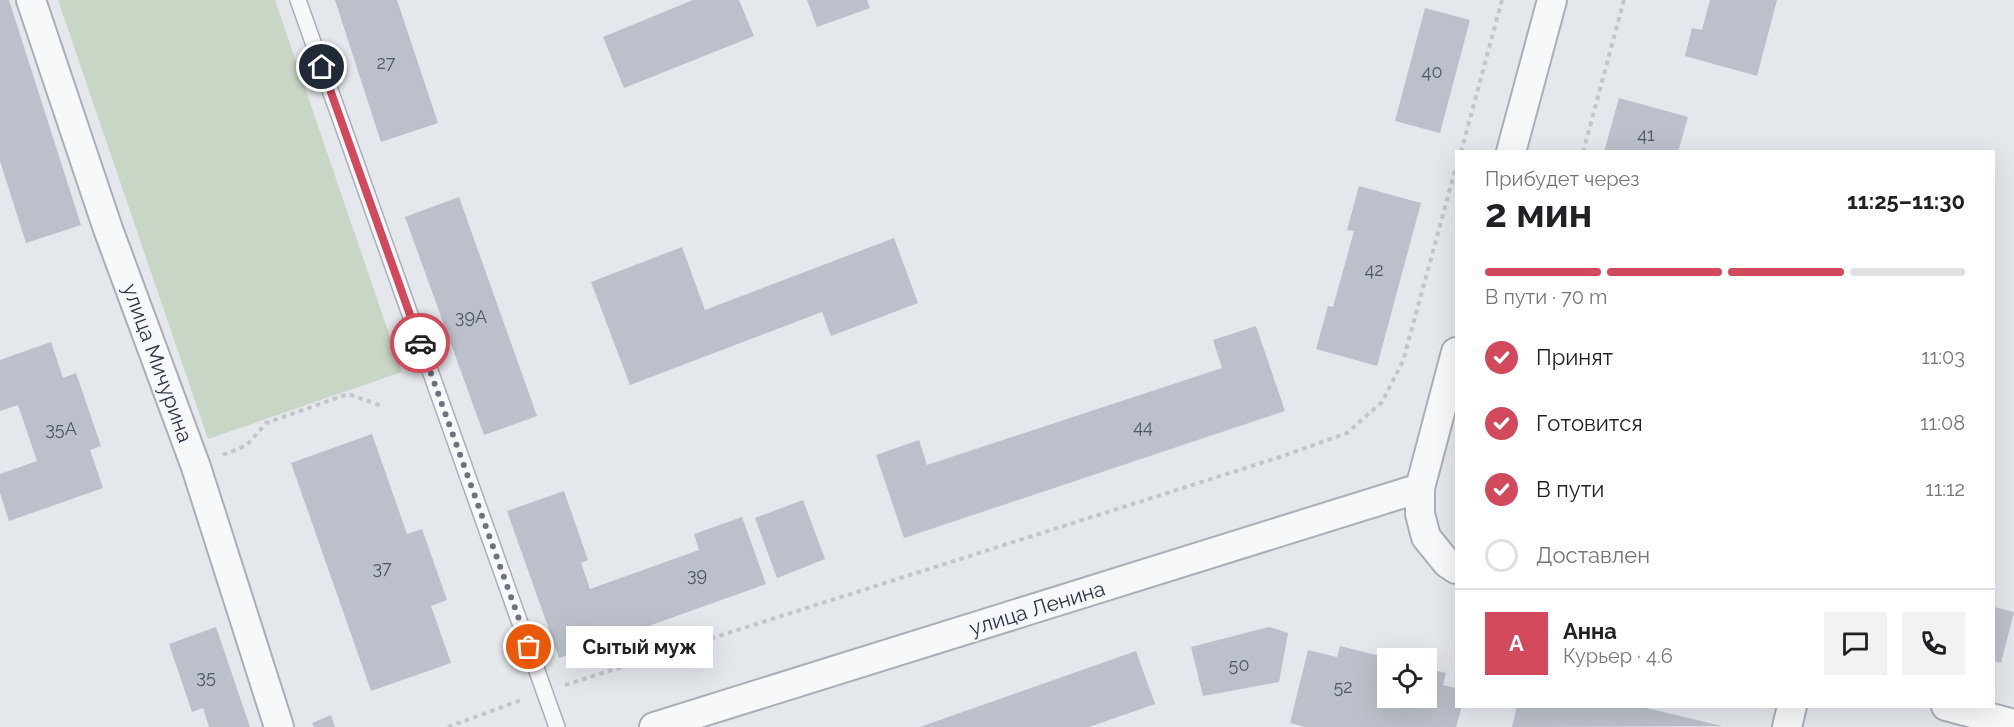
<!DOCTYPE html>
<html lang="ru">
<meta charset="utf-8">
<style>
:root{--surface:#fff;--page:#f2f2f2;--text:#202124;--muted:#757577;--line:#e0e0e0;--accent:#d1495b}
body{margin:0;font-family:Raleway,sans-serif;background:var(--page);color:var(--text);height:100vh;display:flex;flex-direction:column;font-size:22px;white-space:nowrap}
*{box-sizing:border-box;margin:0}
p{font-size:20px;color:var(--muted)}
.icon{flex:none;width:33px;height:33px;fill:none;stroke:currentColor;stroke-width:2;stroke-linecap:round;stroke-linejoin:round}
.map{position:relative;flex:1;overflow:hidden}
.sheet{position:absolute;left:1455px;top:150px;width:540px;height:558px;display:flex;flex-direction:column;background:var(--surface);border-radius:0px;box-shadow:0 6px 24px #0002}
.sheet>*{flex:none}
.buttons{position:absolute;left:1377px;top:648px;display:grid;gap:12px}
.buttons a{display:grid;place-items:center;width:60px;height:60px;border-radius:0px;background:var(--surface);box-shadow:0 6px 24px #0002;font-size:30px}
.pin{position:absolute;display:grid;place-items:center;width:51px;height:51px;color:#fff;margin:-26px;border:3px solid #fff;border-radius:50%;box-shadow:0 2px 6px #0007}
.courier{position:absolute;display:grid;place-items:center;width:60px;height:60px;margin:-30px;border:4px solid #d1495b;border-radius:50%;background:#fff;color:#222;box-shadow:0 2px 8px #0007}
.bubble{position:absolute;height:42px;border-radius:0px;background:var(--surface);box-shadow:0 6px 24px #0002;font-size:20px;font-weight:700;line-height:42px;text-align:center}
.overview em{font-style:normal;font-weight:700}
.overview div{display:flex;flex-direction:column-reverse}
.overview{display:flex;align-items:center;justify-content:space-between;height:102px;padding:0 30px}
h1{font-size:39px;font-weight:700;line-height:45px}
.bar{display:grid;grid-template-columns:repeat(4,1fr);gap:9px 6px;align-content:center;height:72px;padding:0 30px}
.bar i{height:8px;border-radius:4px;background:var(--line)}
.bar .current{background:var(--accent)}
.bar p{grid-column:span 4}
.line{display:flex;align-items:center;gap:15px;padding:0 30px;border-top:2px solid var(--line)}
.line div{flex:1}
.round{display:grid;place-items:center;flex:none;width:63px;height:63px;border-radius:0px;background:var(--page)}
ol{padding:0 30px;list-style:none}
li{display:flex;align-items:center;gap:18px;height:66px}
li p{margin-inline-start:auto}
li .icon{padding:6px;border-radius:50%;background:var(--accent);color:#fff;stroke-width:4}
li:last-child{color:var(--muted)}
li i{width:33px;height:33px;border:3px solid var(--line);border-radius:50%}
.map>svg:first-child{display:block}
</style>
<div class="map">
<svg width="2014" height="727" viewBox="0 0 2014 727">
<rect width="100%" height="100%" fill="#e4e7ec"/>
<polygon fill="#c9d6c5" points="58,0 275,0 402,372 208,439"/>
<g fill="#bbc0ca">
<polygon points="0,0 9,0 81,225 26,243 0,161"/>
<polygon points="335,0 397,0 438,123 381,142"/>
<polygon points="693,0 739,0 754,36 624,88 603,37"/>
<polygon points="807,0 867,0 870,8 817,27"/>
<polygon points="1710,0 1777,0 1757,76 1685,56 1692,28 1702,30"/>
<polygon points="1425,8 1470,20 1440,133 1395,121"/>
<polygon points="1619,98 1688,117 1678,152 1604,152"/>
<polygon points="1359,186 1421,203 1377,366 1316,349 1328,306 1333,307 1354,231 1347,230"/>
<polygon points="459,197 537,416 484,435 405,217"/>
<polygon points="894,238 918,303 831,336 822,312 630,385 591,282 682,247 705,310"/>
<polygon points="1256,326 1285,411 904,538 876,455 919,440 927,465 1222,368 1213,340"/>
<polygon points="51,342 63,378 76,373 101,446 90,450 103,488 9,521 0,493 0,474 37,461 18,405 0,411 0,360"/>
<polygon points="372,434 407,534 422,529 447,600 431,606 451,663 371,691 291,463"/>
<polygon points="564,491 588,560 581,563 590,589 699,550 694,534 742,517 766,584 559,658 507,511"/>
<polygon points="803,500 825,559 777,578 755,518"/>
<polygon points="1994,607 2014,612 2001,663 1994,661"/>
<polygon points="216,627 250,727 209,727 203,708 192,712 169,644"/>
<polygon points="1269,627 1288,633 1279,682 1203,696 1191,647"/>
<polygon points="1340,646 1388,658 1388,698 1426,698 1426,668 1446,673 1443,685 1456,688 1456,706 1462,706 1456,727 1305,727 1290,723 1308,650 1337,657"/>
<polygon points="1136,651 1155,704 1089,727 920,727"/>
<polygon points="1517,706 1638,706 1722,726 1512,727"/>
<polygon points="331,715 335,727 314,727 312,723"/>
</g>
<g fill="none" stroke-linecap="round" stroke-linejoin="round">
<g stroke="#a9aeb7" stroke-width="18">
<polyline id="lane" points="298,0 557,727"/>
</g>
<g stroke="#a9aeb7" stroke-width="32">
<g id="street">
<polyline points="31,0 108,229 196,467 279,727"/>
<polyline points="1511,152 1552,0"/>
<polyline points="1456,352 1420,488 1420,514 1426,537 1447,563 1456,569"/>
<polyline points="1946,706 2014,724"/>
<polyline points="654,727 1420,488"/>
<polyline points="1787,727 1792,706"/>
</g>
</g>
<g stroke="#c2c5cb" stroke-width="4" stroke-dasharray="4.5 4.5" stroke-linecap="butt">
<polyline points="1461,152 1502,0"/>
<polyline points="1583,152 1624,0"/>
<polyline points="223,455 247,445 266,423 348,394 382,406"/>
<polyline points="565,685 1280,457 1347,433 1382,402 1403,361 1456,167"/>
<polyline points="448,727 524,699"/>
</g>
<use href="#lane" stroke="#f7f8fa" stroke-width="15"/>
<use href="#street" stroke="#f7f8fa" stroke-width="28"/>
</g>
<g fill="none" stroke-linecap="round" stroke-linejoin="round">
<polyline stroke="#6c737f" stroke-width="6" stroke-dasharray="0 10.8" points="420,343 529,647"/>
<polyline stroke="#d1495b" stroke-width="8" points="322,67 420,343"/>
</g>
<g text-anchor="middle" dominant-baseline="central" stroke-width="4.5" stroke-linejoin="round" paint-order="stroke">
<g font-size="18" fill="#4f5766">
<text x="386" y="62">27</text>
<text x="1432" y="71">40</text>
<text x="1646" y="134">41</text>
<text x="1374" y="269">42</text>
<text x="471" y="316">39А</text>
<text x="1143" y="426">44</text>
<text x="61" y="428">35А</text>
<text x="382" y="567">37</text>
<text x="697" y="574">39</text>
<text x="1239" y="664">50</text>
<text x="206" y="676">35</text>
<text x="1343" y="686">52</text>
</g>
<g font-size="21" fill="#2b3445" stroke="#f4f6f9">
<text transform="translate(158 363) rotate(70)">улица Мичурина</text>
<text transform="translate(1037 608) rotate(-17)">улица Ленина</text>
</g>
</g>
</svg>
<div class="buttons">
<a><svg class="icon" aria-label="locate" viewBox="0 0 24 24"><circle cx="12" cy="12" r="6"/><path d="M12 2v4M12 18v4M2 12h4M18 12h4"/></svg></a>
</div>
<div class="pin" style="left:529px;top:647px;background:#ea580c"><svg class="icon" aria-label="bag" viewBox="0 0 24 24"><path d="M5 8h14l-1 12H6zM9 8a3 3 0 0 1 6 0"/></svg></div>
<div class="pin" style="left:322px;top:67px;background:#1f2937"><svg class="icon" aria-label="home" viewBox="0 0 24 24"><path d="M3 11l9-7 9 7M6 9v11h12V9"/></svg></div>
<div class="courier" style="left:420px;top:343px"><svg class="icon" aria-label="car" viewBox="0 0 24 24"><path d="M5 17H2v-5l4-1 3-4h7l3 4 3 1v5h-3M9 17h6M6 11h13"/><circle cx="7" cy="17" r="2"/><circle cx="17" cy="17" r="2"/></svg></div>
<div class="bubble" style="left:566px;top:626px;width:147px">Сытый муж</div>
<section class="sheet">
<div class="overview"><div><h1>2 мин</h1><p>Прибудет через</p></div><em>11:25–11:30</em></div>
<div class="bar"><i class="current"></i><i class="current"></i><i class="current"></i><i></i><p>В пути · 70 m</p></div>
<ol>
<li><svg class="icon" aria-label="check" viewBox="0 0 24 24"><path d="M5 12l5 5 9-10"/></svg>Принят<p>11:03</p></li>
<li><svg class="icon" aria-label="check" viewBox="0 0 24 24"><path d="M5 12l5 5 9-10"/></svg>Готовится<p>11:08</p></li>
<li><svg class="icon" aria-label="check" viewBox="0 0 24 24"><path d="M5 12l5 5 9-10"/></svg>В пути<p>11:12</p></li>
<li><i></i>Доставлен</li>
</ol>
<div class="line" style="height:108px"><b class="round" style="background:var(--accent);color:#fff">А</b><div><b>Анна</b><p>Курьер · 4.6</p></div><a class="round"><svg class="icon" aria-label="chat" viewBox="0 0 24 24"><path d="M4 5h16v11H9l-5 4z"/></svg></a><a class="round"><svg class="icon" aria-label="phone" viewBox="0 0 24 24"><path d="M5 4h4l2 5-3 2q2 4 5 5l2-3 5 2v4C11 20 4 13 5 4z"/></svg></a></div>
</section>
</div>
